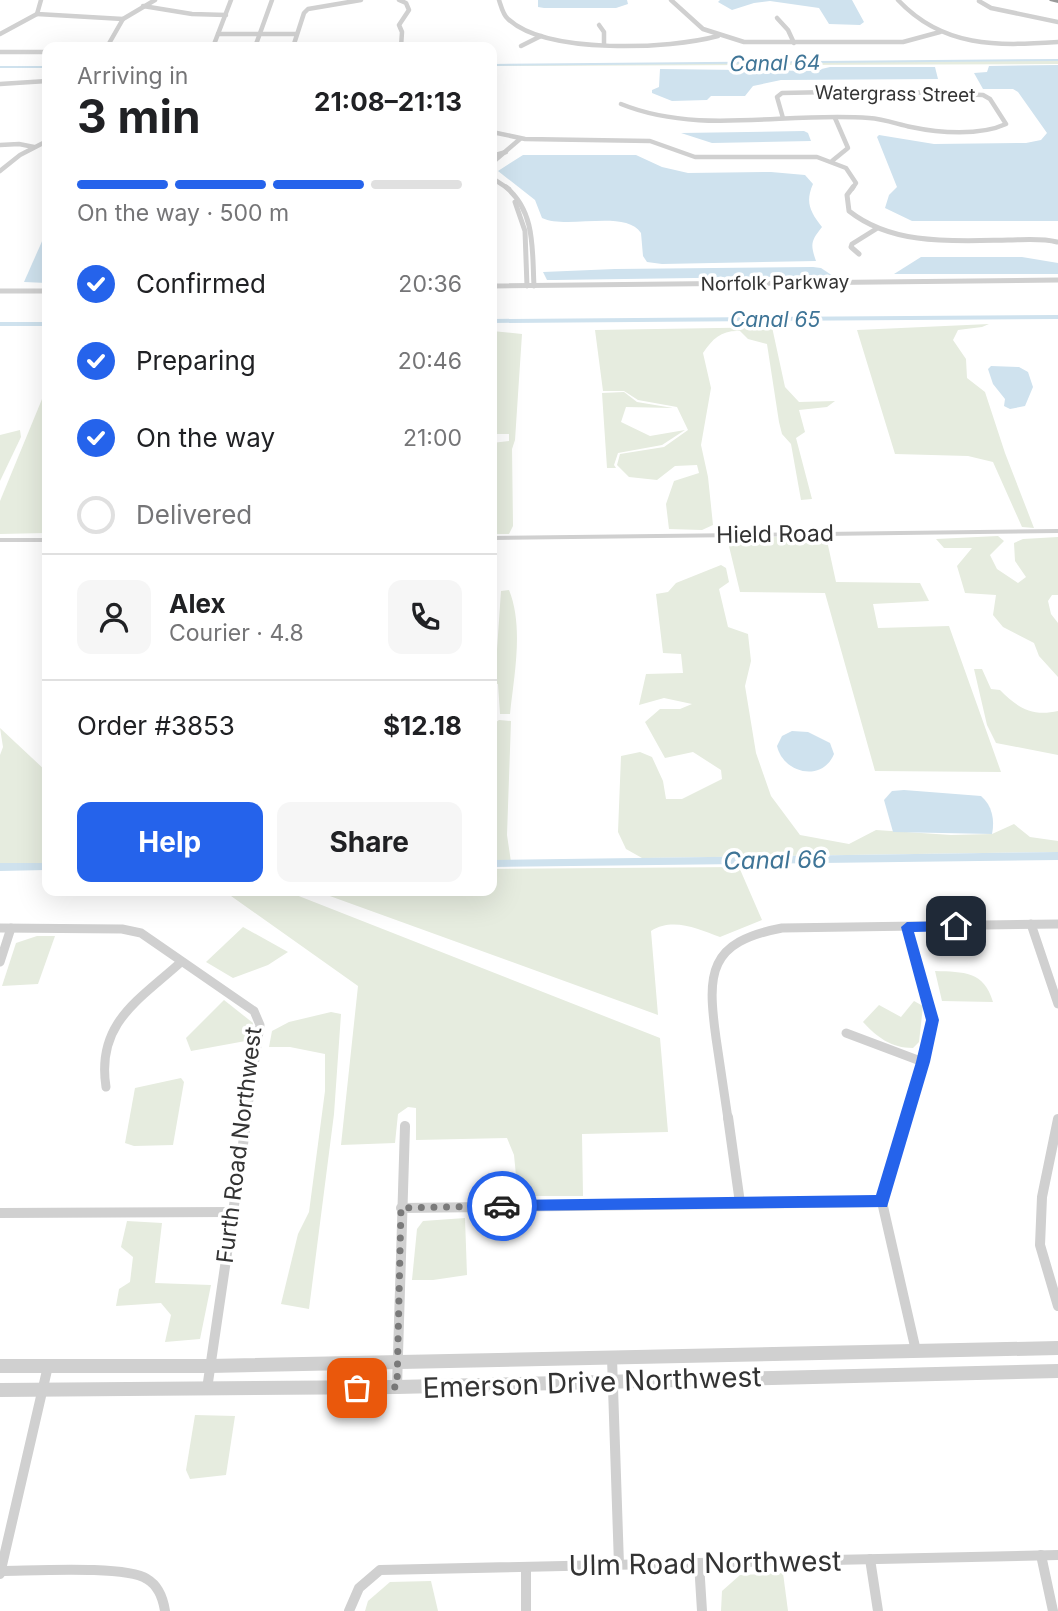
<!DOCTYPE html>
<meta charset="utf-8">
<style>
:root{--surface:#fff;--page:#f6f6f6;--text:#202124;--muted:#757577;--line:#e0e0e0;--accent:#2563eb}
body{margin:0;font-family:Inter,sans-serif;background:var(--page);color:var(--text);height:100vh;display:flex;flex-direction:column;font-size:26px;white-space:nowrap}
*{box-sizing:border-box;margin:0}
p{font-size:23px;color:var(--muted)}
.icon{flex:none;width:38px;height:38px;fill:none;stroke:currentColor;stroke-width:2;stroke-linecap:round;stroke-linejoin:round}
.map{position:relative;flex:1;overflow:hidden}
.drawer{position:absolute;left:42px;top:42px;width:455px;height:854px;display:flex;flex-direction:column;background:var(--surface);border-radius:14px;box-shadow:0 7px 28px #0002}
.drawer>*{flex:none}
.pin{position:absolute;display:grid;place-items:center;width:60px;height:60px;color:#fff;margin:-30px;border-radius:14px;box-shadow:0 4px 10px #0006}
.courier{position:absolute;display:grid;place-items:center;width:70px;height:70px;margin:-35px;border:5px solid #2563eb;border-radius:50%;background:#fff;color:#222;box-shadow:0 2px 9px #0007}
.head em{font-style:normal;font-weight:700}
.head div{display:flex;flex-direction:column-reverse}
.head{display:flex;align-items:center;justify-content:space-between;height:119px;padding:0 35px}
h1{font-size:46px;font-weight:700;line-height:52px}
.bar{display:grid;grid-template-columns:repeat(4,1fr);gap:10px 7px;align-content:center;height:84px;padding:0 35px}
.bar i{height:9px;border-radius:5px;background:var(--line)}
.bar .active{background:var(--accent)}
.bar p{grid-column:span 4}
.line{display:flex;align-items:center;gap:18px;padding:0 35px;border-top:2px solid var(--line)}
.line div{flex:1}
.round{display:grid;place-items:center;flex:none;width:74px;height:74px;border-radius:14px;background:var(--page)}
ol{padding:0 35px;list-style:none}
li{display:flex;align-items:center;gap:21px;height:77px}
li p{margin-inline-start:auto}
li .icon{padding:7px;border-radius:50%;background:var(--accent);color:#fff;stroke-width:4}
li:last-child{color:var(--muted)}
li i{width:38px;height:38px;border:4px solid var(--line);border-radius:50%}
.cta{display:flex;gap:14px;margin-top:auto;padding:14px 35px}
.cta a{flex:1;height:80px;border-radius:14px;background:var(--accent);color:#fff;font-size:28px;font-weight:700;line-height:80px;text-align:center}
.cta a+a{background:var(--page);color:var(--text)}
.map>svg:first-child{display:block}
</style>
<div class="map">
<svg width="1058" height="1611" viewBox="0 0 1058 1611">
<rect width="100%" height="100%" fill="#fff"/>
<g fill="#e6ecdf">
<polygon points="1058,60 1058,64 492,66 492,65"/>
<polygon points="989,324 982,327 958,330 953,340 966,359 967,378 985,392 1005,453 1034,528 1022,527 993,462 968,456 895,454 857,330"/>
<path d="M772 327 785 387 799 402 835 401 827 407 799 410 805 432 796 438 812 499 801 500 791 444 782 434 779 422 767 344 748 339 740 331C722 330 713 338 703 353L711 388 701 445 708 477 713 525 702 530 669 529 666 504 674 481 699 473 697 465 675 466 657 480 629 477 617 465 620 454 664 447 688 430 677 407 638 400 624 391H603L595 330Z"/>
<polygon points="492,331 522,334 515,440 512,449 513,526 509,534 492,534 492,495 495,483 492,480 492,443 509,441 509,434 492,434"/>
<polygon points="47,387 47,533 0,534 0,501"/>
<polygon points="624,392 637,402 673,408 626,407 621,422 650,436 685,430 662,445 618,453 614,465 616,468 607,468 602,393"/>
<polygon points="20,430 21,437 0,481 0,435"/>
<polygon points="826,536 836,582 920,583 929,601 873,604 878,628 949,626 1001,772 875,771 825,593 740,592 727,538"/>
<polygon points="998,536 1004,541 990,555 997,569 1018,583 1026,577 1015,561 1014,543 1023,539 1058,537 1058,595 1052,595 1048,601 1051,614 1058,623 1058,677 1039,656 1034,643 1003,627 993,615 996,595 965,593 957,566 972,548 944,548 936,539"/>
<polygon points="721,565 726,568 729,582 719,589 728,627 748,634 751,661 745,686 756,753 771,796 800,835 849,844 876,830 951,835 992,834 1014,824 1030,837 1058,841 1058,852 642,858 626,849 618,832 621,756 640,752 652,757 663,781 666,799 682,799 722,779 721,770 693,752 665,758 645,722 660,709 680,709 692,704 664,698 639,705 646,674 683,673 681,654 663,653 656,594 668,592 676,583"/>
<path d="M509 590C524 627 514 675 510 714H500L498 684 492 683V670L496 664 501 591Z"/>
<path d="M974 669H982L991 689 1000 690C1017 707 1031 717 1058 711V755L996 743 987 725Z"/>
<polygon points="499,720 511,721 507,835 511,862 492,862 494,745 492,725"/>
<polygon points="0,728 47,772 47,864 0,864 0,755 3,747"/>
<path d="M739 867 762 920 720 937C698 929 673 917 651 931L658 1015 316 891H492V869Z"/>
<polygon points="224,891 286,891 660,1038 668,1132 582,1134 583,1196 518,1196 514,1155 507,1138 416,1140 416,1108 408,1107 398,1114 395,1143 341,1145 358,986"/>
<polygon points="243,927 288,952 268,965 233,978 206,962"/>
<polygon points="37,936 55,936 38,984 2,986 16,943"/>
<path d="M935 971C964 972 984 971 993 1002L942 1001Z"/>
<polygon points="224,1000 253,1023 251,1040 191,1051 186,1038"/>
<path d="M914 1001 923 1006 919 1042 913 1048C891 1048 877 1037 863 1022L879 1005 901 1017Z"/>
<polygon points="331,1012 341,1014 334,1114 309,1309 281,1304 298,1234 309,1212 325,1091 325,1054 290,1047 269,1047 272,1031 289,1022"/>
<polygon points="181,1078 184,1082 173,1145 134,1146 125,1143 135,1088"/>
<polygon points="465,1218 467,1275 433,1280 412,1280 417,1229 423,1221"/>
<polygon points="127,1221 162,1223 155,1283 211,1285 200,1339 165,1342 171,1315 161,1303 116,1306 119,1289 130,1282 133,1257 121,1247"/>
<polygon points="195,1415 235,1416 226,1475 190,1479 186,1470"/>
<polygon points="783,1573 788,1611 721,1611 722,1591 740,1575"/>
<polygon points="431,1581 438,1611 365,1611 368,1601 390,1582"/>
</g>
<g fill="#cfe2ee">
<polygon points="538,0 627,0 628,4 616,8 544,8 538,7"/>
<polygon points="720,0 852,0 864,22 860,25 829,24 819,8 770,1 754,3 732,10 718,2"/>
<polygon points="1058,65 1058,221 912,221 885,208 889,195 897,187 877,137 879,135 934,144 1026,143 1041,140 1047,133 1018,92 1013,89 983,89 974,73 987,72 989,66"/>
<polygon points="830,67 935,67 938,79 781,80 753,86 745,96 711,96 707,100 672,101 652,93 652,90 659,87 660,69 813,71"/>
<polygon points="804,131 808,133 811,141 712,143 681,133"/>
<path d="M523 155H636L662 167 688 173 771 172 805 175 813 184C805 202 810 212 822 227 811 241 810 244 816 261L662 264 647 262 643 256 641 233C625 209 567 230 542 218L535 200 498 171Z"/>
<polygon points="47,230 47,283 24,282"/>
<polygon points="921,257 1022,257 1058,263 1058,274 894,274"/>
<polygon points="813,267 821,268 833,276 555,280 547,280 543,272 615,269"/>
<polygon points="991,366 1019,367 1028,372 1033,387 1025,406 1010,409 1004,406 1005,399 993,384 988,369"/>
<path d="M792 731 808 732 830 743 834 754C822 783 783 773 777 746L782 736Z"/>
<path d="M904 790 981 796C992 805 995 820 992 834L893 832 884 800 892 791Z"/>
</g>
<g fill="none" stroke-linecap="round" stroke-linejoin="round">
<g fill="#cfe2ee" fill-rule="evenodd">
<polygon points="1058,59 1058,61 492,66 492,64"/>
<rect x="0" y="66" width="47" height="2"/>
<polygon points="1058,315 1058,319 492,323 492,319"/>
<rect x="0" y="322" width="47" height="4"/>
<polygon points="1058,852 1058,860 492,867 492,860"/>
<polygon points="0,863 47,863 47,870 0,871"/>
</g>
<g stroke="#d0d0d0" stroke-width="4.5">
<polyline points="399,0 406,3 409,10 399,25 402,32 401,47"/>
<path d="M499 0C501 6 503 15 508 19 547 55 670 49 718 36"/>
<polyline points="671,0 703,29 744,42 903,42 940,32"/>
<path d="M898 0C943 48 997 46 1058 42"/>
<polyline points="979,1 991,8 1058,22"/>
<polyline points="143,6 192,14 226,15"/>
<polyline points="37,14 123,19"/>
<polyline points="777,18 788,30 794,43"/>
<polyline points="599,25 604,32 604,45"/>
<polyline points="0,34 37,14 41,0"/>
<polyline points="218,34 296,34"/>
<polyline points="521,46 541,36"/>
<polyline points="107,47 123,19 155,0"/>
<polyline points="213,47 231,0"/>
<polyline points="255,47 272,0"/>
<polyline points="293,47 304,13 308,9 361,0"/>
<polyline points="0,52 47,52"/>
<polyline points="0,84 47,81"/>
<path d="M621 104C700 136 787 111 869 118 884 119 897 124 911 127 939 133 980 136 1006 124L990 99 983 95 880 91 782 93 777 97 783 118"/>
<polyline points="492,132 525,139 650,141 695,157 817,157 846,168 856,183 852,189"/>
<polyline points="0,145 19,144 34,147"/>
<polyline points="492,156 506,152"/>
<polyline points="832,161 848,148 835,118"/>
<polyline points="492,163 520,139"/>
<polyline points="0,171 20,155 47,141"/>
<polyline points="492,178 509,189"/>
</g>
<g stroke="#d0d0d0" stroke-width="5">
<path d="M506 187C536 212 532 251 534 286"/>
<path d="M853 187 847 195 849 211C893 246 954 241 1008 240 1024 240 1041 238 1057 242"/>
<polyline points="515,202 525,231 527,286"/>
<polyline points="859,254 851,247 852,244 876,229"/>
<polyline points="492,286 1058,280"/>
<polyline points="0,291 47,291"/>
</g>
<g stroke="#d0d0d0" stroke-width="9">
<polyline points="1031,924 1058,1004"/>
<polyline points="0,928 122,929 141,933 254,1011 260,1025 246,1119"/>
<polyline points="0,962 11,928"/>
<polyline points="846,1033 923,1062"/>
<path d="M106 1087C96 1023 139 1000 181 962"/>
<path d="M728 1119C724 1092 720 1065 716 1038 707 973 708 942 782 928L1058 924"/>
<polyline points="906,1119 933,1020 907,927"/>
</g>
<g stroke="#d0d0d0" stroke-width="10">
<polyline points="728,1117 740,1203"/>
<polyline points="907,1117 882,1202 916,1351"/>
<polyline points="1058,1119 1042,1197 1040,1245 1058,1306"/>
<polyline points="401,1208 882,1202"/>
<polyline points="0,1213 231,1212"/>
<polyline points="612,1358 619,1565"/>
<polyline points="397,1387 405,1126"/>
<polyline points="207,1389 247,1117"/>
<polyline points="1041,1555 1053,1611"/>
<polyline points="870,1559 878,1611"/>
<polyline points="699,1563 702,1611"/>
<polyline points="526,1567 526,1611"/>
<path d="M0 1571C31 1571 125 1565 147 1579 159 1586 163 1598 165 1611"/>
<polyline points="0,1574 48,1366"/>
<polyline points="349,1611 359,1588 380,1570 1058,1555"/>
</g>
<g fill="#d0d0d0" fill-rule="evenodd">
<polygon points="1058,529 1058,533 492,540 492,536"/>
<rect x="0" y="538" width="47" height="4"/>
<polygon points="1058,1341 1058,1355 210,1373 0,1373 0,1359 210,1359"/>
<polygon points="1058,1364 1058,1378 397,1394 0,1397 0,1383 397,1380"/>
</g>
<polygon fill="#9a9a9a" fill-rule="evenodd" points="1049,0 1058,0 1058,3 1050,1"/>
</g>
<polygon fill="#2563eb" points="956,921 962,926 956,931 914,932 939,1020 930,1062 887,1207 497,1211 495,1206 502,1200 876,1195 916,1062 926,1020 901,927 907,922"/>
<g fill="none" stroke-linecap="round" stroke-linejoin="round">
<polyline stroke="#7a7a7a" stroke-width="7" stroke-dasharray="0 12.6" points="357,1388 397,1387 401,1208 502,1206"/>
</g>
<g text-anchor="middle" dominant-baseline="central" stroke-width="7" stroke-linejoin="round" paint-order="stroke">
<g font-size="19" fill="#333" stroke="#fff">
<text transform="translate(895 94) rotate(1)">Watergrass Street</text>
<text transform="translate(775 283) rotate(-1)">Norfolk Parkway</text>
</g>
<g font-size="21" font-style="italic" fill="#3f7597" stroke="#fff">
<text transform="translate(775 63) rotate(-1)">Canal 64</text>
<text x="775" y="319">Canal 65</text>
</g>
<g font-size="23" fill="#333" stroke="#fff">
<text transform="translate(775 534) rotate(-1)">Hield Road</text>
<text transform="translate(239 1145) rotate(-83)">Furth Road Northwest</text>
</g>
<g font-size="24" font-style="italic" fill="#3f7597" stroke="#fff">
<text transform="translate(775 860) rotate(-1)">Canal 66</text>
</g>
<g font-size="28" fill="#333" stroke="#fff">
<text transform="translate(592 1382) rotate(-2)">Emerson Drive Northwest</text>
<text transform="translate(705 1563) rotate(-1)">Ulm Road Northwest</text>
</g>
</g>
</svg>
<div class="pin" style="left:357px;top:1388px;background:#ea580c"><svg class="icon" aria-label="bag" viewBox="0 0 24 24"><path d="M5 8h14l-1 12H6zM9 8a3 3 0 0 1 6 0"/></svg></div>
<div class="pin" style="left:956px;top:926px;background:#1f2937"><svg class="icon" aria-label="home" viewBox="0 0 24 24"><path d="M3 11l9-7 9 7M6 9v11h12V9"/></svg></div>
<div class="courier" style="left:502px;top:1206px"><svg class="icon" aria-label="car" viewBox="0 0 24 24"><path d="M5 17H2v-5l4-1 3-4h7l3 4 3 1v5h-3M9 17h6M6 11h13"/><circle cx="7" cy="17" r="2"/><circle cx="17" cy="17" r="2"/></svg></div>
<section class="drawer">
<div class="head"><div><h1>3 min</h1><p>Arriving in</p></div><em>21:08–21:13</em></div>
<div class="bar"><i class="active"></i><i class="active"></i><i class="active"></i><i></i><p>On the way · 500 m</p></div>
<ol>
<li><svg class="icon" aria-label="check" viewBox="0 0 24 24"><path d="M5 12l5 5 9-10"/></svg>Confirmed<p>20:36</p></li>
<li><svg class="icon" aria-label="check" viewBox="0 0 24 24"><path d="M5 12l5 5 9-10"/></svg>Preparing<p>20:46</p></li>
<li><svg class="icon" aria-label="check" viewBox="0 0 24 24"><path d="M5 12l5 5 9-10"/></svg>On the way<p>21:00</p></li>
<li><i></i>Delivered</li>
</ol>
<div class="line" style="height:126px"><a class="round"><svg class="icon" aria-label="person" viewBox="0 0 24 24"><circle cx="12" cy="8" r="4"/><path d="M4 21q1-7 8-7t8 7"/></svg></a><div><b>Alex</b><p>Courier · 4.8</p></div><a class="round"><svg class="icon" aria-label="phone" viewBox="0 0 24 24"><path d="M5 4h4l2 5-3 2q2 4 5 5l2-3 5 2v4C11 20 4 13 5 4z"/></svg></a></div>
<div class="line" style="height:91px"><div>Order #3853</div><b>$12.18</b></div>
<div class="cta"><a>Help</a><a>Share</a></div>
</section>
</div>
